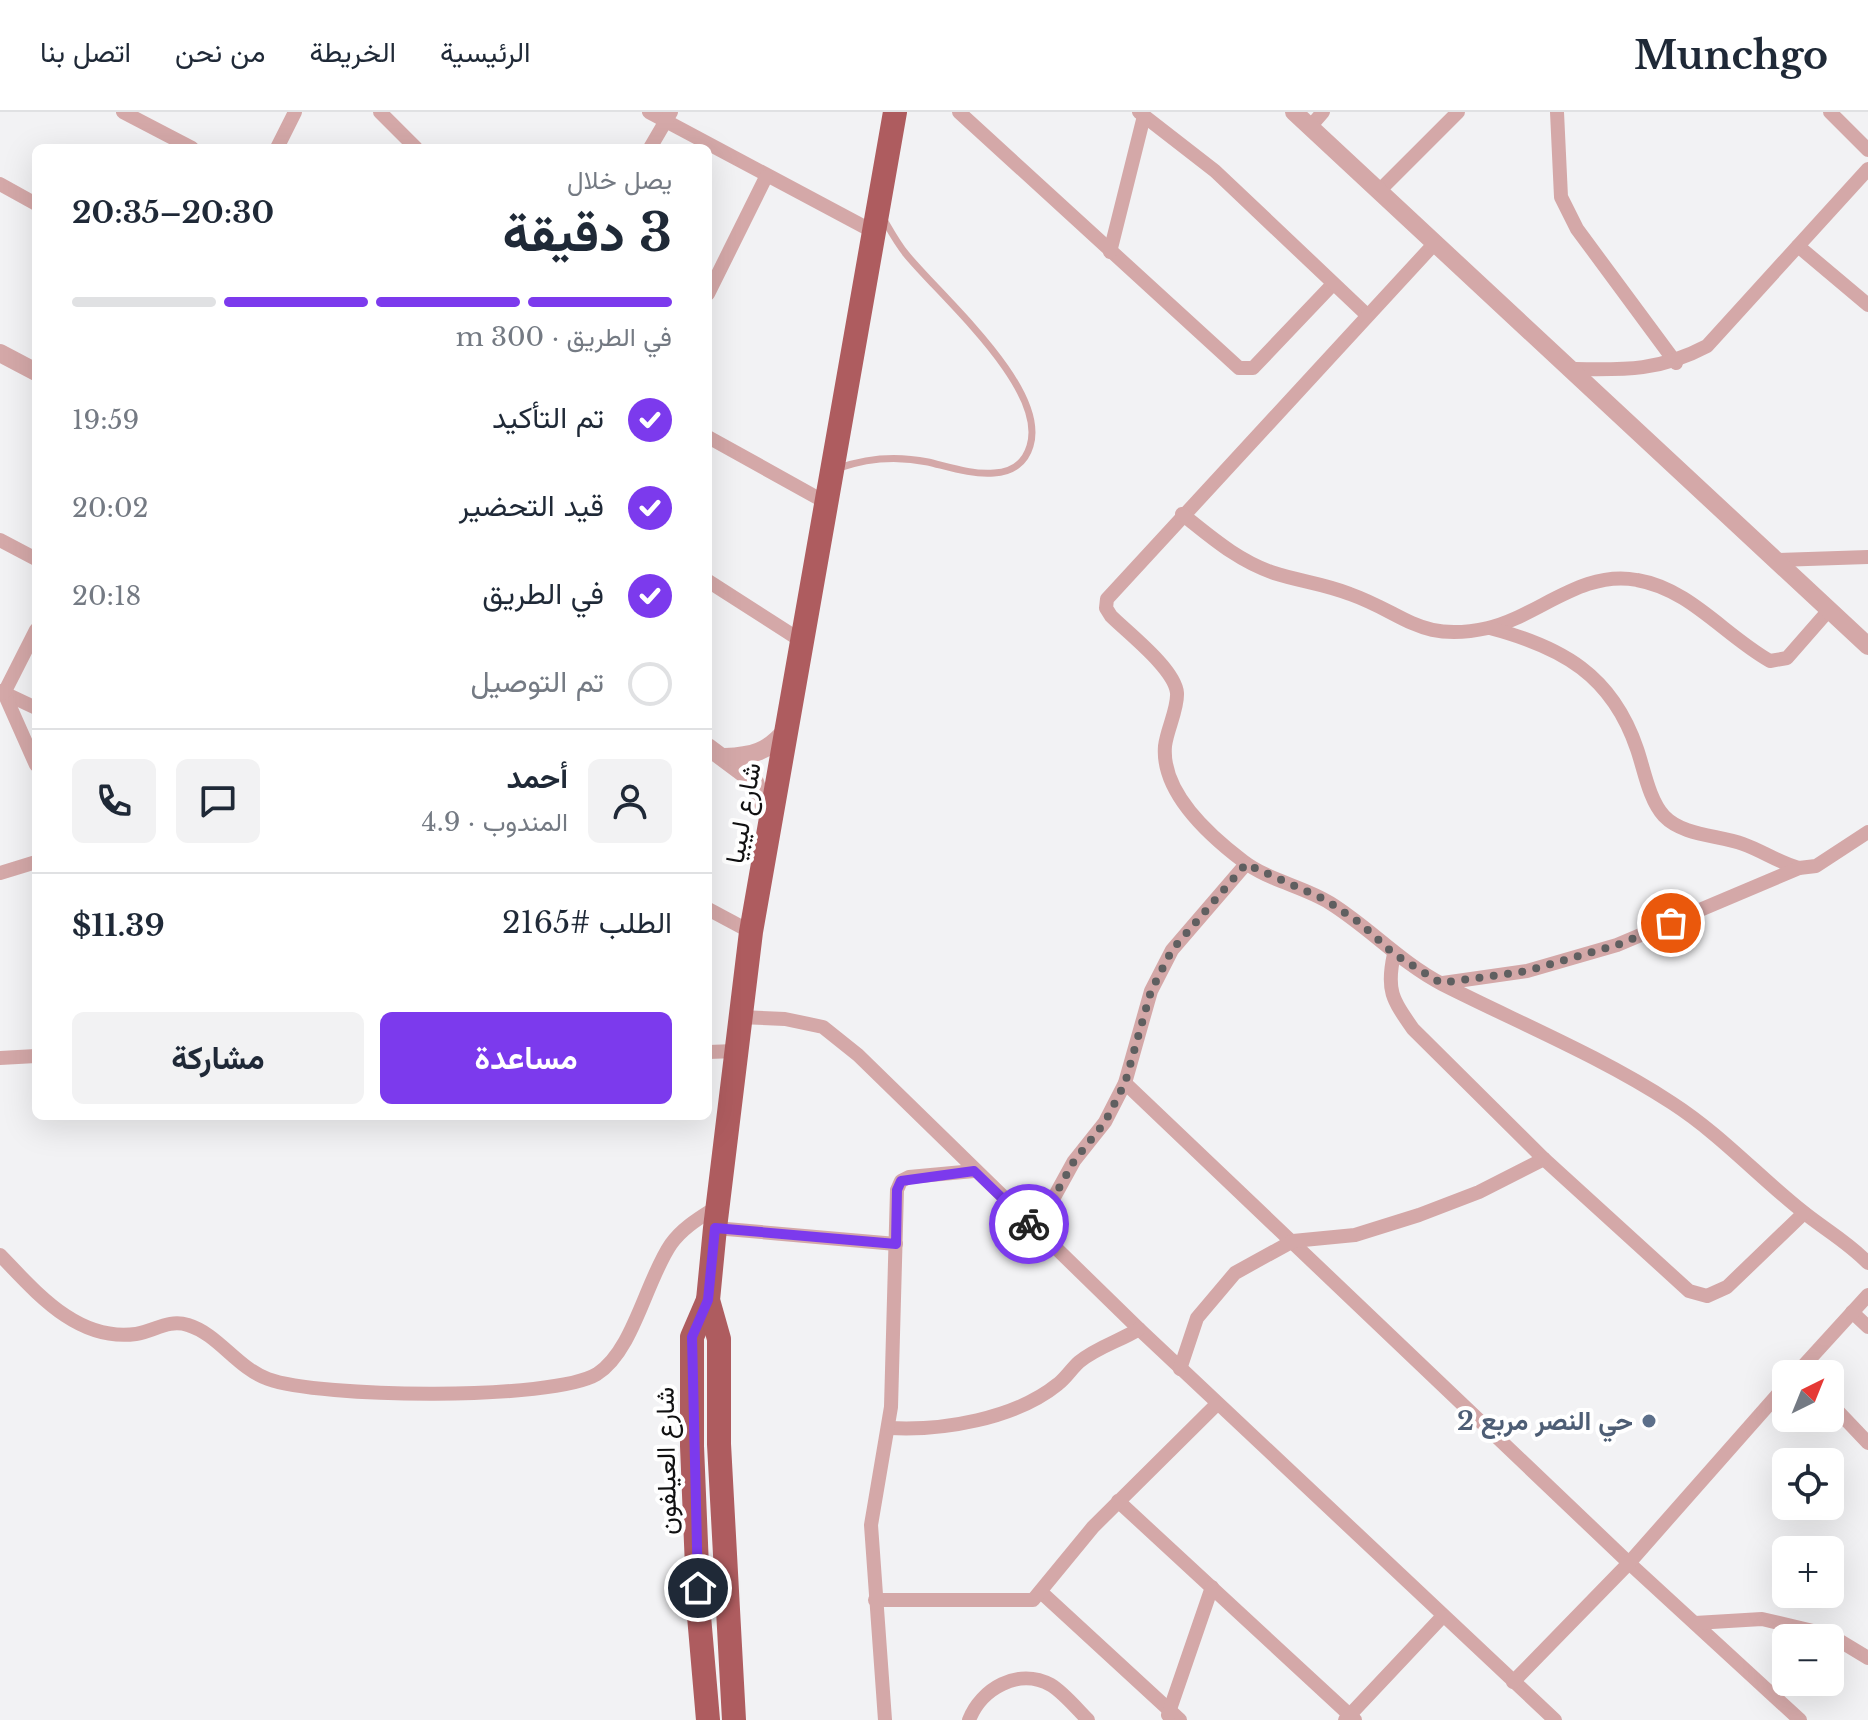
<!DOCTYPE html>
<html lang="ar">
<meta charset="utf-8">
<style>
:root{--surface:#fff;--page:#f2f2f3;--text:#1f2937;--muted:#747a83;--line:#e0e1e3;--accent:#7c3aed}
body{margin:0;font-family:"Libre Baskerville",Vazirmatn,serif;background:var(--page);color:var(--text);direction:rtl;height:100vh;display:flex;flex-direction:column;font-size:30px;white-space:nowrap}
*{box-sizing:border-box;margin:0}
p{font-size:26px;color:var(--muted)}
.icon{flex:none;width:44px;height:44px;fill:none;stroke:currentColor;stroke-width:2;stroke-linecap:round;stroke-linejoin:round}
.map{position:relative;flex:1;overflow:hidden;direction:ltr}
.side{position:absolute;left:32px;top:32px;width:680px;height:976px;display:flex;flex-direction:column;background:var(--surface);border-radius:12px;box-shadow:0 8px 32px #0002;direction:rtl}
.side>*{flex:none}
.needle{width:52px;rotate:43deg}
.fabs{position:absolute;left:1772px;top:1248px;display:grid;gap:16px}
.fabs a{display:grid;place-items:center;width:72px;height:72px;border-radius:12px;background:var(--surface);box-shadow:0 8px 32px #0002;font-size:40px}
.pin{position:absolute;display:grid;place-items:center;width:68px;height:68px;color:#fff;margin:-34px;border:4px solid #fff;border-radius:50%;box-shadow:0 2px 8px #0007}
.courier{position:absolute;display:grid;place-items:center;width:80px;height:80px;margin:-40px;border:6px solid #7c3aed;border-radius:50%;background:#fff;color:#222;box-shadow:0 2px 10px #0007}
.summary em{font-style:normal;font-weight:700}
.summary div{display:flex;flex-direction:column-reverse}
.summary{display:flex;align-items:center;justify-content:space-between;height:136px;padding:0 40px}
h1{font-size:52px;font-weight:700;line-height:60px}
.bar{display:grid;grid-template-columns:repeat(4,1fr);gap:12px 8px;align-content:center;height:96px;padding:0 40px}
.bar i{height:10px;border-radius:6px;background:var(--line)}
.bar .selected{background:var(--accent)}
.bar p{grid-column:span 4}
.line{display:flex;align-items:center;gap:20px;padding:0 40px;border-top:2px solid var(--line)}
.line div{flex:1}
.round{display:grid;place-items:center;flex:none;width:84px;height:84px;border-radius:12px;background:var(--page)}
ol{padding:0 40px;list-style:none}
li{display:flex;align-items:center;gap:24px;height:88px}
li p{margin-inline-start:auto}
li .icon{padding:8px;border-radius:50%;background:var(--accent);color:#fff;stroke-width:4}
li:last-child{color:var(--muted)}
li i{width:44px;height:44px;border:4px solid var(--line);border-radius:50%}
.action{display:flex;gap:16px;margin-top:auto;padding:16px 40px}
.action a{flex:1;height:92px;border-radius:12px;background:var(--accent);color:#fff;font-size:32px;font-weight:700;line-height:92px;text-align:center}
.action a+a{background:var(--page);color:var(--text)}
header{display:flex;align-items:center;gap:48px;box-sizing:border-box;height:112px;padding:0 40px;background:var(--surface);border-bottom:2px solid var(--line)}
header strong{font-size:38px}
nav{display:flex;gap:44px;margin-inline-start:auto;font-size:28px}
.map>svg:first-child{display:block}
</style>
<header>
<strong>Munchgo</strong>
<nav><a>الرئيسية</a><a>الخريطة</a><a>من نحن</a><a>اتصل بنا</a></nav>
</header>
<div class="map">
<svg width="1868" height="1608" viewBox="0 0 1868 1608">
<rect width="100%" height="100%" fill="#f2f2f4"/>
<g fill="none" stroke-linecap="round" stroke-linejoin="round">
<path stroke="#d4a8a8" stroke-width="7" d="M839 356C867 346 899 344 928 350 949 355 973 363 994 361 1012 360 1025 351 1030 334 1048 276 940 184 906 142 897 131 890 118 883 106"/>
<g stroke="#d4a8a8" stroke-width="14">
<polyline points="123,0 192,36"/>
<polyline points="380,0 416,36"/>
<polyline points="649,0 874,120"/>
<polyline points="959,0 1239,256 1253,256 1333,172"/>
<polyline points="1139,0 1215,59 1367,203"/>
<polyline points="1557,0 1561,85 1577,117 1676,251"/>
<polyline points="1830,0 1868,38"/>
<polyline points="1310,15 1323,0"/>
<polyline points="277,36 295,0"/>
<polyline points="650,36 671,0"/>
<polyline points="0,72 36,92"/>
<polyline points="1379,79 1458,0"/>
<path d="M1435 131 1107 487 1106 496 1111 504C1128 521 1175 557 1177 581 1178 597 1167 617 1165 634 1161 681 1210 724 1243 749 1269 769 1303 774 1330 791 1370 816 1400 850 1442 872 1519 911 1600 944 1672 991 1720 1022 1758 1064 1802 1099 1824 1117 1848 1130 1868 1151"/>
<polyline points="1798,134 1868,193"/>
<polyline points="1110,140 1144,4"/>
<polyline points="708,182 766,65"/>
<path d="M1574 257C1625 258 1660 259 1707 234L1868 57"/>
<polyline points="708,325 825,390"/>
<path d="M1182 402C1211 425 1238 449 1274 461 1299 469 1325 472 1350 482 1406 502 1420 531 1488 516 1537 505 1582 457 1637 468 1690 477 1724 523 1770 549L1787 546 1829 498"/>
<polyline points="0,428 36,447"/>
<polyline points="1775,448 1868,445"/>
<polyline points="708,469 800,528"/>
<path d="M1490 516C1562 535 1612 563 1637 637 1644 657 1649 688 1664 704 1683 724 1719 723 1743 732 1763 739 1779 751 1799 756"/>
<polyline points="0,579 36,596"/>
<polyline points="4,581 36,653"/>
<polyline points="4,581 36,518"/>
<polyline points="0,761 36,750"/>
<polyline points="708,797 751,820"/>
<path d="M1394 842C1386 878 1392 887 1413 917L1544 1047 1689 1179 1707 1184 1727 1175 1804 1101"/>
<polyline points="1443,871 1527,859 1617,833 1799,756 1816,754 1868,720"/>
<polyline points="739,905 785,907 823,915 858,943 1139,1217 1555,1608"/>
<polyline points="708,940 736,939"/>
<polyline points="0,946 36,944"/>
<polyline points="1125,971 1629,1451 1800,1608"/>
<polyline points="715,1116 896,1132"/>
<polyline points="1036,1118 1074,1049 1105,1010 1125,971 1151,879 1172,838 1246,752"/>
<path d="M0 1143C36 1180 77 1230 136 1222 155 1219 168 1207 188 1213 218 1222 237 1256 268 1267 319 1286 552 1289 597 1262 634 1238 646 1168 671 1132 683 1115 701 1105 718 1094"/>
<polyline points="1852,1200 1868,1215"/>
<polyline points="1180,1257 1197,1206 1235,1161 1293,1129 1355,1123 1419,1103 1479,1080 1544,1047"/>
<polyline points="1796,1262 1868,1183"/>
<polyline points="1830,1291 1868,1331"/>
<path d="M889 1316C942 1319 1015 1307 1058 1272 1066 1266 1072 1256 1079 1250 1097 1235 1120 1229 1139 1217"/>
<polyline points="1118,1389 1355,1608"/>
<polyline points="1042,1481 1180,1608"/>
<polyline points="875,1488 1033,1488 1093,1415 1217,1292"/>
<polyline points="1695,1511 1762,1507 1830,1523 1868,1546"/>
<polyline points="1513,1570 1629,1451 1786,1273"/>
<polyline points="1168,1603 1212,1475"/>
<polyline points="885,1608 871,1413 891,1295 897,1078 901,1069 909,1065 974,1059"/>
<path d="M969 1608C981 1577 1018 1555 1051 1573 1064 1581 1077 1597 1088 1608"/>
<polyline points="1345,1608 1442,1505"/>
</g>
<g stroke="#d4a8a8" stroke-width="18">
<polyline points="1294,0 1868,534"/>
<polyline points="0,241 36,260"/>
<polyline points="708,635 755,670 768,706"/>
<path d="M725 645C752 644 768 640 786 618"/>
</g>
<g stroke="#ae5c5f" stroke-width="24">
<polyline points="708,1188 692,1225 692,1334 699,1504 708,1608"/>
<polyline points="734,1608 719,1332 719,1227 708,1188 715,1116 751,820 895,0"/>
</g>
</g>
<g fill="none" stroke-linecap="round" stroke-linejoin="round">
<polyline stroke="#5f5f60" stroke-width="8" stroke-dasharray="0 14.4" points="1029,1112 1036,1118 1074,1049 1105,1010 1125,971 1151,879 1172,838 1246,752 1326,788 1360,811 1394,842 1441,871 1527,859 1617,833 1671,811"/>
<polyline stroke="#7c3aed" stroke-width="10" points="698,1476 692,1225 708,1188 715,1116 896,1132 897,1078 901,1069 974,1059 1029,1112"/>
</g>
<circle fill="#5c6f8a" stroke="#fff" stroke-width="3" cx="1649" cy="1309" r="8"/>
<g text-anchor="middle" dominant-baseline="central" stroke-width="8" stroke-linejoin="round" paint-order="stroke">
<g font-size="26" fill="#101011" stroke="#fff">
<text transform="translate(743 701) rotate(-80)">شارع ليبيا</text>
<text transform="translate(666 1349) rotate(-91)">شارع العيلفون</text>
</g>
<g font-size="26" font-weight="bold" fill="#4e5e75" stroke="#fff" text-anchor="end">
<text x="1633" y="1309">حي النصر مربع 2</text>
</g>
</g>
</svg>
<div class="fabs">
<a><svg class="needle" viewBox="-14 -14 28 28"><path d="M0-13l5 13h-10z" fill="#e53935"/><path d="M0 13l5-13h-10z" fill="#747a83"/></svg></a>
<a><svg class="icon" aria-label="locate" viewBox="0 0 24 24"><circle cx="12" cy="12" r="6"/><path d="M12 2v4M12 18v4M2 12h4M18 12h4"/></svg></a>
<a>+</a>
<a>−</a>
</div>
<div class="pin" style="left:1671px;top:811px;background:#ea580c"><svg class="icon" aria-label="bag" viewBox="0 0 24 24"><path d="M5 8h14l-1 12H6zM9 8a3 3 0 0 1 6 0"/></svg></div>
<div class="pin" style="left:698px;top:1476px;background:#1f2937"><svg class="icon" aria-label="home" viewBox="0 0 24 24"><path d="M3 11l9-7 9 7M6 9v11h12V9"/></svg></div>
<div class="courier" style="left:1029px;top:1112px"><svg class="icon" aria-label="bike" viewBox="0 0 24 24"><circle cx="6" cy="16" r="4"/><circle cx="18" cy="16" r="4"/><path d="M6 16l4-8h5l3 8M10 8l3 8H6M13 5h3"/></svg></div>
<section class="side">
<div class="summary"><div><h1>3 دقيقة</h1><p>يصل خلال</p></div><em>20:30–20:35</em></div>
<div class="bar"><i class="selected"></i><i class="selected"></i><i class="selected"></i><i></i><p>في الطريق · 300 m</p></div>
<ol>
<li><svg class="icon" aria-label="check" viewBox="0 0 24 24"><path d="M5 12l5 5 9-10"/></svg>تم التأكيد<p>19:59</p></li>
<li><svg class="icon" aria-label="check" viewBox="0 0 24 24"><path d="M5 12l5 5 9-10"/></svg>قيد التحضير<p>20:02</p></li>
<li><svg class="icon" aria-label="check" viewBox="0 0 24 24"><path d="M5 12l5 5 9-10"/></svg>في الطريق<p>20:18</p></li>
<li><i></i>تم التوصيل</li>
</ol>
<div class="line" style="height:144px"><a class="round"><svg class="icon" aria-label="person" viewBox="0 0 24 24"><circle cx="12" cy="8" r="4"/><path d="M4 21q1-7 8-7t8 7"/></svg></a><div><b>أحمد</b><p>المندوب · 4.9</p></div><a class="round"><svg class="icon" aria-label="chat" viewBox="0 0 24 24"><path d="M4 5h16v11H9l-5 4z"/></svg></a><a class="round"><svg class="icon" aria-label="phone" viewBox="0 0 24 24"><path d="M5 4h4l2 5-3 2q2 4 5 5l2-3 5 2v4C11 20 4 13 5 4z"/></svg></a></div>
<div class="line" style="height:104px"><div>الطلب #2165</div><b>$11.39</b></div>
<div class="action"><a>مساعدة</a><a>مشاركة</a></div>
</section>
</div>
